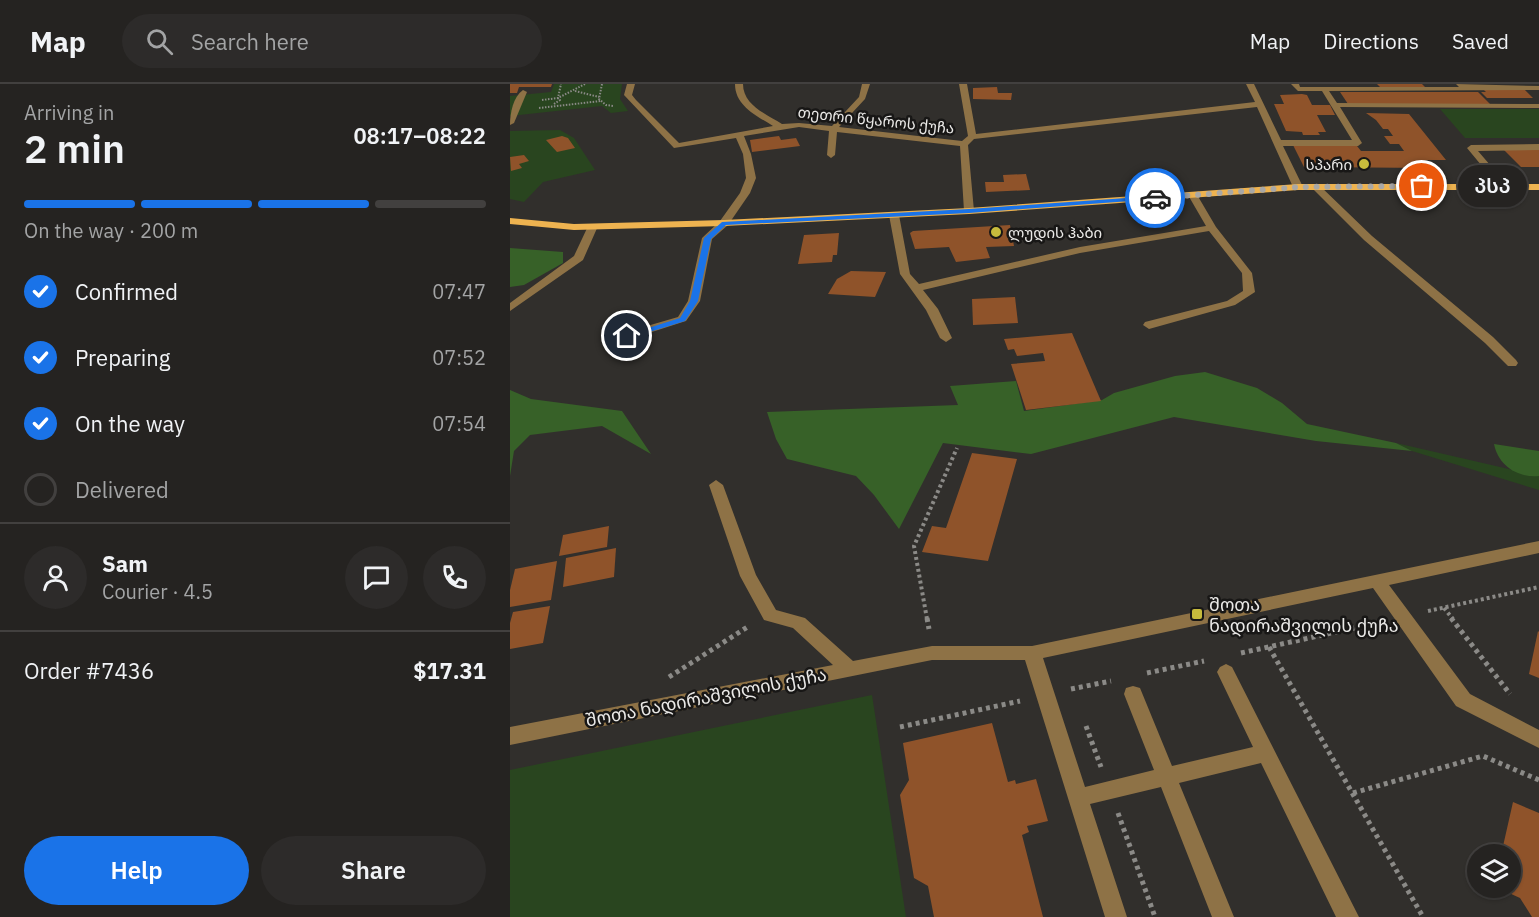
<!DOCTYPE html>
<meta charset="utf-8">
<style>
:root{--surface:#252321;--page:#2d2b2a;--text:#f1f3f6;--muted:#a3a4a5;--line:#42403f;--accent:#1a73e8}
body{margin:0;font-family:"IBM Plex Sans","Noto Sans Georgian",sans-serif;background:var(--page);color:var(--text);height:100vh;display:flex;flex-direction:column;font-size:22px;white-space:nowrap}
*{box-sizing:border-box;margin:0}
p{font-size:20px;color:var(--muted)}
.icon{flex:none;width:33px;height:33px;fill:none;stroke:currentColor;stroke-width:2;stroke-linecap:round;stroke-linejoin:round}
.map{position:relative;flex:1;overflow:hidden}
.drawer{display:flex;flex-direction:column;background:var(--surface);width:510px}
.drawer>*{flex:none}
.controls{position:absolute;left:957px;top:760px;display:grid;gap:12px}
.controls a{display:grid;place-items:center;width:54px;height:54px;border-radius:50%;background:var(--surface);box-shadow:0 2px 4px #0004,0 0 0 2px var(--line);font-size:30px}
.pin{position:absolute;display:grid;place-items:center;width:51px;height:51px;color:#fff;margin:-26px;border:3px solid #fff;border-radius:50%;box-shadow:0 2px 6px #0007}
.courier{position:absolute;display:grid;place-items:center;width:60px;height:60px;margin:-30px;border:4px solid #1a73e8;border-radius:50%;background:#fff;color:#222;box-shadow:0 2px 8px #0007}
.bubble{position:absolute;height:42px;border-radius:21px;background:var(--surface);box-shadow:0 2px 4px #0004,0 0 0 2px var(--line);font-size:20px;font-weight:600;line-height:42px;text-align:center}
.overview em{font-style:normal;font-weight:600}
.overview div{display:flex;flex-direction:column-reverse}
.overview{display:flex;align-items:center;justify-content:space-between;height:102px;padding:0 24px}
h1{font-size:39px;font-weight:600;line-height:45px}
.bar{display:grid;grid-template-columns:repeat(4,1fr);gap:9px 6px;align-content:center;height:72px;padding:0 24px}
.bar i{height:8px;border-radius:4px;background:var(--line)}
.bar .active{background:var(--accent)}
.bar p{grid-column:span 4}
.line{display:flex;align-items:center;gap:15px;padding:0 24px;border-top:2px solid var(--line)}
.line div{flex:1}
.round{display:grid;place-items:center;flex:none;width:63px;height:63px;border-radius:32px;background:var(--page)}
ol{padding:0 24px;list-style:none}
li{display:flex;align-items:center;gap:18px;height:66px}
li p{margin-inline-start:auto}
li .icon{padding:6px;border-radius:50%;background:var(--accent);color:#fff;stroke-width:4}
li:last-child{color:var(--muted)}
li i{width:33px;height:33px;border:3px solid var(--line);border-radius:50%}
.cta{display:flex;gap:12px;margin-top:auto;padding:12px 24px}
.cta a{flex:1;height:69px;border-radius:36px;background:var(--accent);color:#fff;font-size:24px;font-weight:600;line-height:69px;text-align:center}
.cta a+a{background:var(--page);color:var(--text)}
header{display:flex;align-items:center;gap:36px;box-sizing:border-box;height:84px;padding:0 30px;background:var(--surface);border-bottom:2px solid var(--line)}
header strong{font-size:28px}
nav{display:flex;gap:33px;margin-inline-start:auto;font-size:21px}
.search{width:420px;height:54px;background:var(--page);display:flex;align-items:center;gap:15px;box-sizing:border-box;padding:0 21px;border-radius:33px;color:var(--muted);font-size:22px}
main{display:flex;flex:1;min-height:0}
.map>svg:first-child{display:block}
</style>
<header>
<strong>Map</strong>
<div class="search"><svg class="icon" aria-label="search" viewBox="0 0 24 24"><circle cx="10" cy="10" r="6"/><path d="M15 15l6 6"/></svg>Search here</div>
<nav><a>Map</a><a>Directions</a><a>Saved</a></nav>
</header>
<main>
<section class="drawer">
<div class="overview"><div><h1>2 min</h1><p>Arriving in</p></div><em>08:17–08:22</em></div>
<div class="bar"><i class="active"></i><i class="active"></i><i class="active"></i><i></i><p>On the way · 200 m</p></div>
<ol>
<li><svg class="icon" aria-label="check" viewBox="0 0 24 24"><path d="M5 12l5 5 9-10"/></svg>Confirmed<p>07:47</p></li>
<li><svg class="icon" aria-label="check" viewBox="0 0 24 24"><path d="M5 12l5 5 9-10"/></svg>Preparing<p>07:52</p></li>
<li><svg class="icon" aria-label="check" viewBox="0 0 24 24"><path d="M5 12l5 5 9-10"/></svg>On the way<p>07:54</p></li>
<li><i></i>Delivered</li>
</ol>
<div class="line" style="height:108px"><a class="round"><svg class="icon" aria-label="person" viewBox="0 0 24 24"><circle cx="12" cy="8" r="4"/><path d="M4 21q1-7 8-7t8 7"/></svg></a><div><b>Sam</b><p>Courier · 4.5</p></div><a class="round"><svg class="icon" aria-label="chat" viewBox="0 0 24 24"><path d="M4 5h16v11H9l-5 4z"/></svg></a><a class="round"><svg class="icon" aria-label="phone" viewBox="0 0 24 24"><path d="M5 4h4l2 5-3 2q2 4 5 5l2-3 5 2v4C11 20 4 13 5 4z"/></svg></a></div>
<div class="line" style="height:78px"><div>Order #7436</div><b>$17.31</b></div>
<div class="cta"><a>Help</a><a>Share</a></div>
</section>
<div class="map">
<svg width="1029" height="833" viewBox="0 0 1029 833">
<rect width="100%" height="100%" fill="#312f2c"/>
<g fill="#29451f">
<polygon points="44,0 112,0 110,15 118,27 101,29 92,22 0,32 0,12 41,8"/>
<polygon points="930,25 1029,25 1029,54 955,54"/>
<polygon points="50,46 64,54 85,86 33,98 14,118 0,115 0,47"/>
<polygon points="886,359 1029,392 1029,406 902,367"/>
<polygon points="362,611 396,833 0,833 0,686"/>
</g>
<g fill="#376128">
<polygon points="0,164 53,168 53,179 14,201 0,203"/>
<polygon points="695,288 747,304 772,319 797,340 886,359 902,367 806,357 664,333 521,370 433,359 389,445 364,411 346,392 277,375 266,355 257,328 448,321 440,302 506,297 514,327 592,316 604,309 665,292"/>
<polygon points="0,306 21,315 112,327 141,370 92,342 20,351 4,367 0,392"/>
<path d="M984 360 1029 367V392C1007 394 988 381 984 360Z"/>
</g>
<g fill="#8f532a">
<polygon points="0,0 42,0 41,3 9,3 7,9 0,9"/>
<polygon points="867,0 912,0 916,4 871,4"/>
<polygon points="487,3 488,9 502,9 501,16 463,15 463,4"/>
<polygon points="973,5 1014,5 1023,14 977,14 971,8 976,8"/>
<polygon points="830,8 968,8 980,20 838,20"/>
<polygon points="792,10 797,11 802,21 820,21 825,31 807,31 816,48 808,48 810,51 793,51 792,48 776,47 764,20 774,20 770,11"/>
<polygon points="856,29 899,30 936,76 915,76 921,84 794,83 783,61 847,62 851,67 894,67 889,60 880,60 874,52 883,52 878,45 873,45 866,36"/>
<polygon points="52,52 58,54 65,64 47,68 36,56"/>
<polygon points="269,52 271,56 286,54 290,62 242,68 240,56"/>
<polygon points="994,66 1029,66 1029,83 1011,83"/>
<polygon points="14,71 19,77 9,80 12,84 1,87 0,73"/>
<polygon points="516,90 520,106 476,108 475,98 494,98 493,91"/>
<polygon points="500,141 504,162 476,163 480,174 446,178 439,163 405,165 400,149 403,147"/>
<polygon points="329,149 327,171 323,171 322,178 288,180 294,151"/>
<polygon points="341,187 376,188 365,213 318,210 327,195"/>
<polygon points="505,213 508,239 463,241 462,215"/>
<polygon points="562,249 591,317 516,326 501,280 535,277 533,269 507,272 504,265 498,266 494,255"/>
<polygon points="462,369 507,375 478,477 412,468 422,442 436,444"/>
<polygon points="99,442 97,463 49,472 53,451"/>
<polygon points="106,464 104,493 53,503 56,474"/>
<polygon points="47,477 41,516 0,523 0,506 5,485"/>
<polygon points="40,522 33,559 0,565 0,539 3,528"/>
<polygon points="1028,547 1029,548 1029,594 1019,590"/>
<polygon points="482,639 498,698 505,696 506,700 526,695 538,737 517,742 519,748 512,751 533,833 424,833 418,802 404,794 390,711 399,696 393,659"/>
<polygon points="1003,718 1029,729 1029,833 1022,833 1010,814 988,804 1000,804 1000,771 991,771"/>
</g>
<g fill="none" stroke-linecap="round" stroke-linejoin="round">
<g stroke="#8b8a87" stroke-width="2" stroke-dasharray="1.5 1.5" stroke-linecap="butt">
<polyline points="92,0 89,15 96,21 103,22"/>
<polyline points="65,7 89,13"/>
<polyline points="32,16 48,14 75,0"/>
<polyline points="44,20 50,16 48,14 51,0"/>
<polyline points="29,24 91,17"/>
</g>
<g stroke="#8b8a87" stroke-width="4" stroke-dasharray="3 3" stroke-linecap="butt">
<polyline points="934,524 943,535"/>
<polyline points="918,527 1029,503"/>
<polyline points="417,535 404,462 447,364"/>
</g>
<g stroke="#8b8a87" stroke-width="5" stroke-dasharray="4 4" stroke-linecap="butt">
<polyline points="417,534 419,545"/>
<polyline points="941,534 1000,610"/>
<polyline points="759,563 913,833"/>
<polyline points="731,569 867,539"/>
<polyline points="637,589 694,577"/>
<polyline points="159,593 239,542"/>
<polyline points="561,605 601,597"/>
<polyline points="576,642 591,683"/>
<polyline points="390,643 510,617"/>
<polyline points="843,709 973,672 1029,696"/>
<polyline points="608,729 645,833"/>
</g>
<g fill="#8e7246" fill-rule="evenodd">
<path d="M117 0H125L122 11 126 16 169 59 263 42C247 32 225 22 225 0H233C233 21 256 30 272 40L289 39 322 42 349 13 352 0H360L355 15 329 43 452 57 458 52 449 0H457L466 50 745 18 736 0H744L771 56H842L812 7H788L781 0H789L790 3H949L946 0 1029 2V6L819 7 827 19 1029 20V24L830 23 852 59 848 62H773L793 103 788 106 783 103 747 23 464 55 458 61 464 127 459 130 454 127 450 62 327 48 325 71 321 74 317 71 319 47 289 43 234 52 241 70 246 94 240 109 218 141 202 155 190 217 176 237 117 256 111 252 113 249 168 233 178 217 192 154 210 137 230 109 236 94 233 70 226 54 164 64 114 11Z"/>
<path d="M13 6 17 8 4 39 0 41C0 29 3 13 13 6Z"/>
<polygon points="1029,60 1029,66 968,67 999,103 994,106 991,105 957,64 961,61"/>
<polygon points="803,101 809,101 862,152 983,253 1006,276 1008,279 1006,282 998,282 975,259 854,156 803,105"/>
<polygon points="683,108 686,109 706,143 742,189 745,208 725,221 639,245 633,241 635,238 717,217 733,207 732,189 699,147 570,169 413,206 428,225 442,254 436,258 430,254 416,226 390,190 379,131 384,128 389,131 400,190 409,200 570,163 696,142 678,111"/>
<polygon points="79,140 88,142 73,176 0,227 0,219 64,172"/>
<polygon points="206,396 213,401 246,491 266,526 295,534 343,577 422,562 522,562 1029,457 1029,469 879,501 960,610 1029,646 1029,664 946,622 863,504 533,574 575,703 644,686 614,610 616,604 623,602 630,604 662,682 743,663 707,588 710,583 716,580 722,583 849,833 826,833 751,679 669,699 724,833 702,833 651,703 580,720 617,833 595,833 515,576 422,576 0,661 0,643 323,581 283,544 254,536 230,492 199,401"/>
</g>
<polygon fill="#eeb350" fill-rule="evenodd" points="788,100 1029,100 1029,106 788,106 459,130 214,142 64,146 0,140 0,134 64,140 214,136 459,124"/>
</g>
<polygon fill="#1a73e8" points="645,112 647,115 459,129 216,141 201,155 188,217 175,237 117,255 113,252 170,234 180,217 194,154 212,138 459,125"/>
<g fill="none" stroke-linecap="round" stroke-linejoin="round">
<polyline stroke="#a9a8a6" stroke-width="6" stroke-dasharray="0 10.8" points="645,114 789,103 912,102"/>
</g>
<g fill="#c7bb3c" stroke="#181716" stroke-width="2">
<circle cx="854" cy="80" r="6"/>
<circle cx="486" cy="148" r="6"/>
<rect x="681" y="524" width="12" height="12" rx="3"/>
</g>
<g text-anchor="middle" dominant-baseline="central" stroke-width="5" stroke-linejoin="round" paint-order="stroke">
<g font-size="15" fill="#eae9e7" stroke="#181716">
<text transform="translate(366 36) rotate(6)">თეთრი წყაროს ქუჩა</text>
</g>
<g font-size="15" fill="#eae9e7" stroke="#181716" text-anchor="end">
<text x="842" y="80">სპარი</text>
<text x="498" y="148" text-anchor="start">ლუდის ჰაბი</text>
</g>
<g font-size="18" fill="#eae9e7" stroke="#181716" text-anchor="start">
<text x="699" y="520">შოთა<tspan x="699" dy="21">ნადირაშვილის ქუჩა</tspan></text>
</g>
<g font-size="18" fill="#eae9e7" stroke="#181716">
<text transform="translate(196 613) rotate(-11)">შოთა ნადირაშვილის ქუჩა</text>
</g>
</g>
</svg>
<div class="controls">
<a><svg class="icon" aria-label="layers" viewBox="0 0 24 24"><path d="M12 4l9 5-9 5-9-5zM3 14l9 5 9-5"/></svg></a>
</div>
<div class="pin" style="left:912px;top:102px;background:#ea580c"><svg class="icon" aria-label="bag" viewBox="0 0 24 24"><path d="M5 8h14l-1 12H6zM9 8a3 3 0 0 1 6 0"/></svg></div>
<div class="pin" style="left:117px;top:252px;background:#1f2937"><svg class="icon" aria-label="home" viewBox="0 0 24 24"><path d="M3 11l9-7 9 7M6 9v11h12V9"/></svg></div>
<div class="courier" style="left:645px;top:114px"><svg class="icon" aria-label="car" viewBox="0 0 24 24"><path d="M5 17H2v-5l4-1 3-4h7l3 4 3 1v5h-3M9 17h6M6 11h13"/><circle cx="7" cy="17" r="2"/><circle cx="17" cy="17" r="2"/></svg></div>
<div class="bubble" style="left:948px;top:81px;width:69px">პსპ</div>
</div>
</main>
